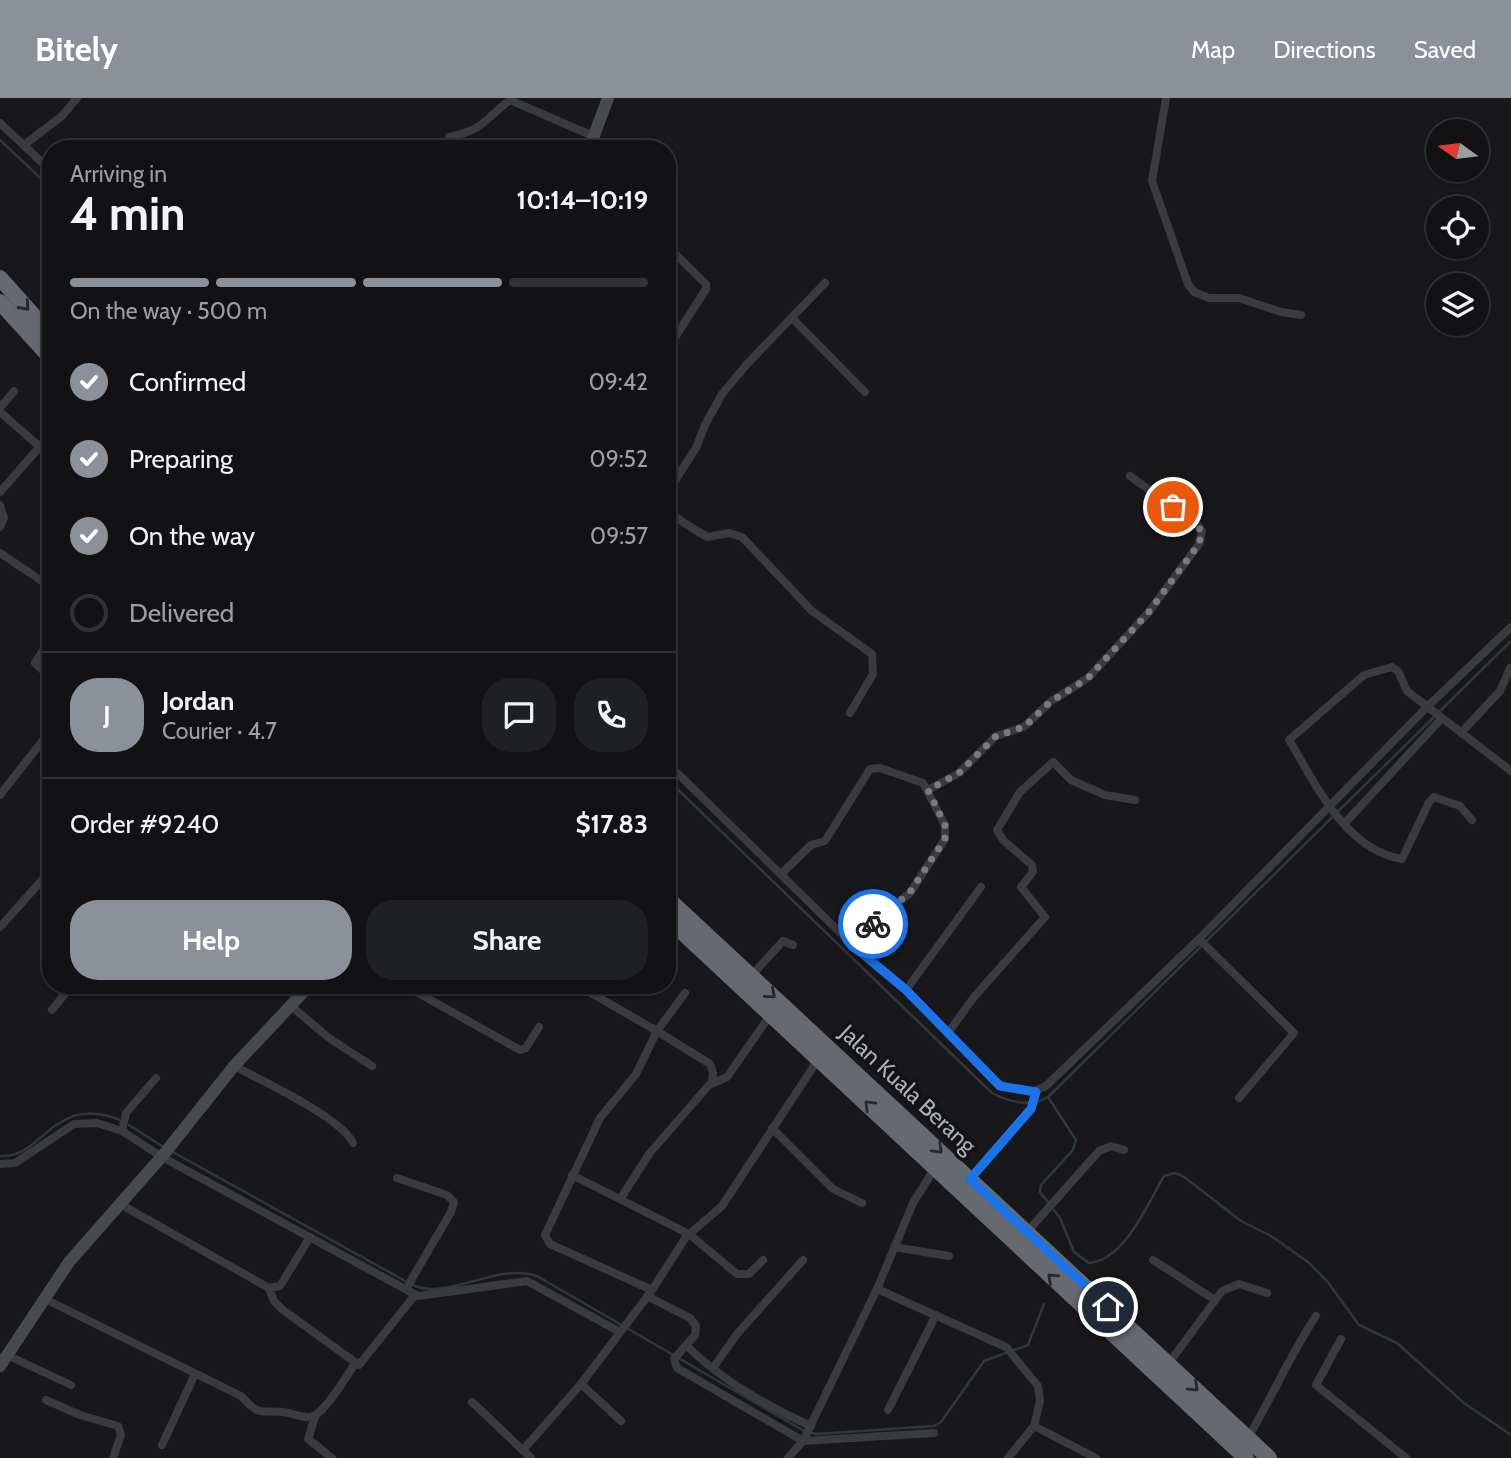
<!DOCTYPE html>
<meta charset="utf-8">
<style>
:root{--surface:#121214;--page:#1f2022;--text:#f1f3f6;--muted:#9c9ea0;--line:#313234;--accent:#8c9099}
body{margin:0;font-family:Cabin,sans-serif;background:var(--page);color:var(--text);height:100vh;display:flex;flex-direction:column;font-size:26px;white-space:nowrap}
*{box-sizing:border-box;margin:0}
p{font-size:23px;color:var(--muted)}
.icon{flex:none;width:38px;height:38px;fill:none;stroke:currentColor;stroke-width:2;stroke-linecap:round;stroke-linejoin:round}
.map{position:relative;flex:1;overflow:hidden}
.details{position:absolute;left:42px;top:42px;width:634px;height:854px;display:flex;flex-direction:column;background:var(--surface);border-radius:28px;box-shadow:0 2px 5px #0004,0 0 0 2px var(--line)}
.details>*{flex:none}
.needle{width:46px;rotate:284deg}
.tools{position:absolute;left:1426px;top:21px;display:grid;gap:14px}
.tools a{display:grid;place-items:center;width:63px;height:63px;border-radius:50%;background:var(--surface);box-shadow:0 2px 5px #0004,0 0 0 2px var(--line);font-size:35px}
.pin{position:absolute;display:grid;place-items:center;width:60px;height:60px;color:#fff;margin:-30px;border:4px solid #fff;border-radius:50%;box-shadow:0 2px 7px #0007}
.courier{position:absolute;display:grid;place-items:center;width:70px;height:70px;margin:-35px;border:5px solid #1a73e8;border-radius:50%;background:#fff;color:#222;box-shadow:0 2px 9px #0007}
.summary em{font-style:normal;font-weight:800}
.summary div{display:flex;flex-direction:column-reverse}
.summary{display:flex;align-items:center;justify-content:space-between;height:119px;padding:0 28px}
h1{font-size:46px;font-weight:800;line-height:52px}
.bar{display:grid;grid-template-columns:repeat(4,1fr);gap:10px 7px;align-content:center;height:84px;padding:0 28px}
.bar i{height:9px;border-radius:5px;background:var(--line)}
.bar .on{background:var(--accent)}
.bar p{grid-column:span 4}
.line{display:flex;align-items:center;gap:18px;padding:0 28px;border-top:2px solid var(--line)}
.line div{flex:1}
.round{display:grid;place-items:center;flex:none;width:74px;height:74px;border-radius:28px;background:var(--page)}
ol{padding:0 28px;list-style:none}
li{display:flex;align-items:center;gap:21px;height:77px}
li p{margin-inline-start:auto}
li .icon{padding:7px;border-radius:50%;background:var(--accent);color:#fff;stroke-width:4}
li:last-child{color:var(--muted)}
li i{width:38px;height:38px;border:4px solid var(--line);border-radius:50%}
.button{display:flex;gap:14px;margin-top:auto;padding:14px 28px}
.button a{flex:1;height:80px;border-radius:28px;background:var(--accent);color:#fff;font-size:28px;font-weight:800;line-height:80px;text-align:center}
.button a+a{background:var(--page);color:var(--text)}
header{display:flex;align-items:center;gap:42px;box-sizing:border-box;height:98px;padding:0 35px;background:var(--accent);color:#fff}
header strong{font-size:33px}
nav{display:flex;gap:38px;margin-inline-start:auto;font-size:24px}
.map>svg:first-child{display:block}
</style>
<header>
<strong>Bitely</strong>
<nav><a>Map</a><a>Directions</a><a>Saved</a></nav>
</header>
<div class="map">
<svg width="1511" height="1360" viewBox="0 0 1511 1360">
<rect width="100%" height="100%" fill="#18181a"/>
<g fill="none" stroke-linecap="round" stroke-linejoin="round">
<g stroke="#2f383d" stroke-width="2.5">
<polyline points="0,42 51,90"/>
<polyline points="1439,614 1511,543"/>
<path d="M667 681 992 995C1009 1004 1030 1009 1048 999L1434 619"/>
<path d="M1048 999 1076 1042 1073 1052 1041 1087 1040 1094 1060 1120 1074 1154 1089 1165C1125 1162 1148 1105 1164 1078L1175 1075 1183 1078 1241 1123 1271 1138 1308 1164 1327 1183 1359 1227 1397 1245 1464 1305 1511 1337"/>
<polyline points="129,1027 165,1050"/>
<polyline points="171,1053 407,1184"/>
<path d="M0 1058C44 1061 53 993 123 1023"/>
<path d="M413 1187C448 1203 496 1164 537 1178L806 1334 817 1336 934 1328 941 1324 984 1263 1028 1247 1044 1206"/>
</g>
<g stroke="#393b3e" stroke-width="8">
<polyline points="1166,0 1152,83 1188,186 1194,194 1209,200 1239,200 1281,214 1301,217"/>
<polyline points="0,25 51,73"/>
<path d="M449 39C484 32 485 21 510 2L593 38"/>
<polyline points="24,47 62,18 77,0"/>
<polyline points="667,148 706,186 706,191 667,252"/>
<polyline points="792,220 865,294"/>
<polyline points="0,310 14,293"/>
<polyline points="0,314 40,349"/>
<polyline points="0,394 51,336"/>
<polyline points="667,395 696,350 705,327 722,296 748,265 825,185"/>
<polyline points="0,407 4,420 0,429"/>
<polyline points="667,414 707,439 729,435 742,439 812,513 872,556 873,576 850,615"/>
<polyline points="0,455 51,489"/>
<polyline points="51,540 35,565 51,580"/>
<polyline points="1461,635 1500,593 1510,570"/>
<polyline points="667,665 861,855 906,892 1000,988 1032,994 1046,988 1199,841 1427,609 1511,529"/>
<polyline points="928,692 959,675 996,638 1024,629 1050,604 1088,580 1148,515 1199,446 1202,433 1198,427 1130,378"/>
<polyline points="0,697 51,632"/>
<path d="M1472 722 1460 708 1434 699 1429 704 1402 761C1345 752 1316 686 1289 642L1364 577 1392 569 1398 573 1407 593 1511 673"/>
<polyline points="1345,725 1442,620"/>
<polyline points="781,776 811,747 825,743 870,671 880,670 923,685 945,727 945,741 910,795 878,820 857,851"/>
<polyline points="0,829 51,772"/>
<polyline points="1199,841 1294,935 1239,1000"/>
<polyline points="751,878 783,843 793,847"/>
<polyline points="404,887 520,952 526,950 539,929"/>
<polyline points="577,887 657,933 636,976 600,1020 545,1137 550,1146 652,1192 686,1139 722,1108 819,960"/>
<polyline points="906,892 981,789"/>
<polyline points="685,895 657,933 710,966 713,975 712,984"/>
<polyline points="291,908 329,940 372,968"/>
<polyline points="52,912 72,887"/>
<polyline points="948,935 974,899 1045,819 1021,789 1033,774 1032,767 1003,742 997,732 1020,694 1053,664 1071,682 1105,697 1135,702"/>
<path d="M234 968C261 982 342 1020 353 1045"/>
<polyline points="772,1030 833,1091 862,1105"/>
<polyline points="122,1033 126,1015 156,980"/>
<polyline points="0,1066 15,1065 74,1026 97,1025 122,1033 162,1059 418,1198 527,1183 620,1234"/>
<polyline points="572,1077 689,1136 737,1176 749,1176 763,1162"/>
<polyline points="397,1080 447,1097 454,1104 451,1114 406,1191"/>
<polyline points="970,1081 1031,1011 1036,994"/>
<polyline points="621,1100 649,1056 709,987 727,979 771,916"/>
<polyline points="120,1106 269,1190 280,1188 310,1139"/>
<polyline points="1027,1134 1099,1053 1111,1048 1124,1052"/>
<polyline points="894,1149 949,1158"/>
<polyline points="1153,1162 1215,1202"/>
<polyline points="269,1190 274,1203 283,1212 359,1267 415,1197"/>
<polyline points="877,1191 1006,1249 1038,1288 1040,1303 1034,1328 1008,1360"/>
<polyline points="647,1198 690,1220 696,1228 695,1237 674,1261 677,1270 803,1343 788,1360"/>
<path d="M43 1200 241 1298C261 1319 257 1312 283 1314 292 1315 300 1320 310 1319 324 1318 346 1278 355 1266"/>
<polyline points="1341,1241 1316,1287 1406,1360"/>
<path d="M686 1247C720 1281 767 1308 811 1328"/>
<polyline points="7,1257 71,1287"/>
<polyline points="1169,1265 1222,1193 1239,1186 1267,1195"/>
<polyline points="713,1270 737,1236 803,1162"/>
<polyline points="581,1286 621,1323"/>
<polyline points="46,1302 80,1317 118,1328 121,1337 113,1360"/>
<polyline points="472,1304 531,1360"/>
<polyline points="888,1312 936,1217"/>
<polyline points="315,1319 308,1341 332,1360"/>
<polyline points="1034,1328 1096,1360"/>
<path d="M1248 1340C1272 1299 1290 1257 1316 1218"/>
<polyline points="803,1343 877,1191 913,1105 935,1070"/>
<polyline points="803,1343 934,1335"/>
<polyline points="162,1347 195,1276"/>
<polyline points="523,1352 581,1286 650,1195"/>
</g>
<g stroke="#474a4e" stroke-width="12">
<polyline points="589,51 608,0"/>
<polyline points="0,1268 69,1164 164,1056 234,968 310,887"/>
</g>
<g stroke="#66696f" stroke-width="16">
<polyline points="0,180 51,237"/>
<polyline points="0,204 51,260"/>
<polyline points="667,800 1269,1360"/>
<polyline points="667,820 1246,1360"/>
</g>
</g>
<defs><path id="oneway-chevron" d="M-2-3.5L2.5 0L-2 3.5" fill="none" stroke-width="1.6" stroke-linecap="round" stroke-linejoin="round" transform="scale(1.75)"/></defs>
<g stroke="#28282c">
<use href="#oneway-chevron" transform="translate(25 208) rotate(48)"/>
<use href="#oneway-chevron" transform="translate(771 896) rotate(41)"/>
<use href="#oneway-chevron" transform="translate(869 1007) rotate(-136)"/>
<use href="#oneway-chevron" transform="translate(938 1051) rotate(44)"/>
<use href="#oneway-chevron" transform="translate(1052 1180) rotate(-138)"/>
<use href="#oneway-chevron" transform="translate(1194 1289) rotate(43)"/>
</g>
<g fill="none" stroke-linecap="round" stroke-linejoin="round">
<polyline stroke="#787b81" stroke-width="7" stroke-dasharray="0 12.6" points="873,826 910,794 945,741 945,727 928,692 959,675 996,638 1024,629 1050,604 1088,580 1148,515 1199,446 1202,433 1173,409"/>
<polyline stroke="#1a73e8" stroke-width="9" points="873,826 857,851 906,892 1000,988 1036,994 1031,1011 970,1081 1108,1209"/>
</g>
<g text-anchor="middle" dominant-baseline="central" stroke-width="7" stroke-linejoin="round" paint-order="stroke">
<g font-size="23" fill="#abb0b8" stroke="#131315">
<text transform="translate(908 991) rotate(43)">Jalan Kuala Berang</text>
</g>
</g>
</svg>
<div class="tools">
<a><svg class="needle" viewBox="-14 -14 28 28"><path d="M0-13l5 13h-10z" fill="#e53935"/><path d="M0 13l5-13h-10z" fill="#9c9ea0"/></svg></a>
<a><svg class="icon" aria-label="locate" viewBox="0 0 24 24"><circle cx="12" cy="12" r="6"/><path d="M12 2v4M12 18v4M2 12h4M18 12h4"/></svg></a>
<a><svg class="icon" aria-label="layers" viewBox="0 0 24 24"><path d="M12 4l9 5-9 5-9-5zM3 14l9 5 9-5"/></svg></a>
</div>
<div class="pin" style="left:1173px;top:409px;background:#ea580c"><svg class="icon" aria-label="bag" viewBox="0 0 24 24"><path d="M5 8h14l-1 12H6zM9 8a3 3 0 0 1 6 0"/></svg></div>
<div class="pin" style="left:1108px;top:1209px;background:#1f2937"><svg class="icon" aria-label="home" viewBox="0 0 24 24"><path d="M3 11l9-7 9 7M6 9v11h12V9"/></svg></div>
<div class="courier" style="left:873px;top:826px"><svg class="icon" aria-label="bike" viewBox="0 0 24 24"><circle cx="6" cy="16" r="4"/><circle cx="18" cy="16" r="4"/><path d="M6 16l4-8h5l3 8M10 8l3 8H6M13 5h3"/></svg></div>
<section class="details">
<div class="summary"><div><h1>4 min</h1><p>Arriving in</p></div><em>10:14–10:19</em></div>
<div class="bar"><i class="on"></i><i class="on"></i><i class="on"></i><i></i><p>On the way · 500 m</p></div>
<ol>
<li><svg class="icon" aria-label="check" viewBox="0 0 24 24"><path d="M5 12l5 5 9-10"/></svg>Confirmed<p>09:42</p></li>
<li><svg class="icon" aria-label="check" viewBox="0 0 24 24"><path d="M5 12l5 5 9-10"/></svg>Preparing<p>09:52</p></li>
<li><svg class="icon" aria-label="check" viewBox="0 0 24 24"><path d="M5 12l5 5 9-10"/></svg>On the way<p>09:57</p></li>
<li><i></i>Delivered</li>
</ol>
<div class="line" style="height:126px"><b class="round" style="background:var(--accent);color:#fff">J</b><div><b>Jordan</b><p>Courier · 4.7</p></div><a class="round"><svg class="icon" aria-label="chat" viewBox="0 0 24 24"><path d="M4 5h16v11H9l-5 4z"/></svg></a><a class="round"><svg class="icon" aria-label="phone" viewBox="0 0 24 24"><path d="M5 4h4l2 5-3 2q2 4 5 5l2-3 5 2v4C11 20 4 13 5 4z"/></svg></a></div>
<div class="line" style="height:91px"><div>Order #9240</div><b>$17.83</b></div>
<div class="button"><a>Help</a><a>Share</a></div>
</section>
</div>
